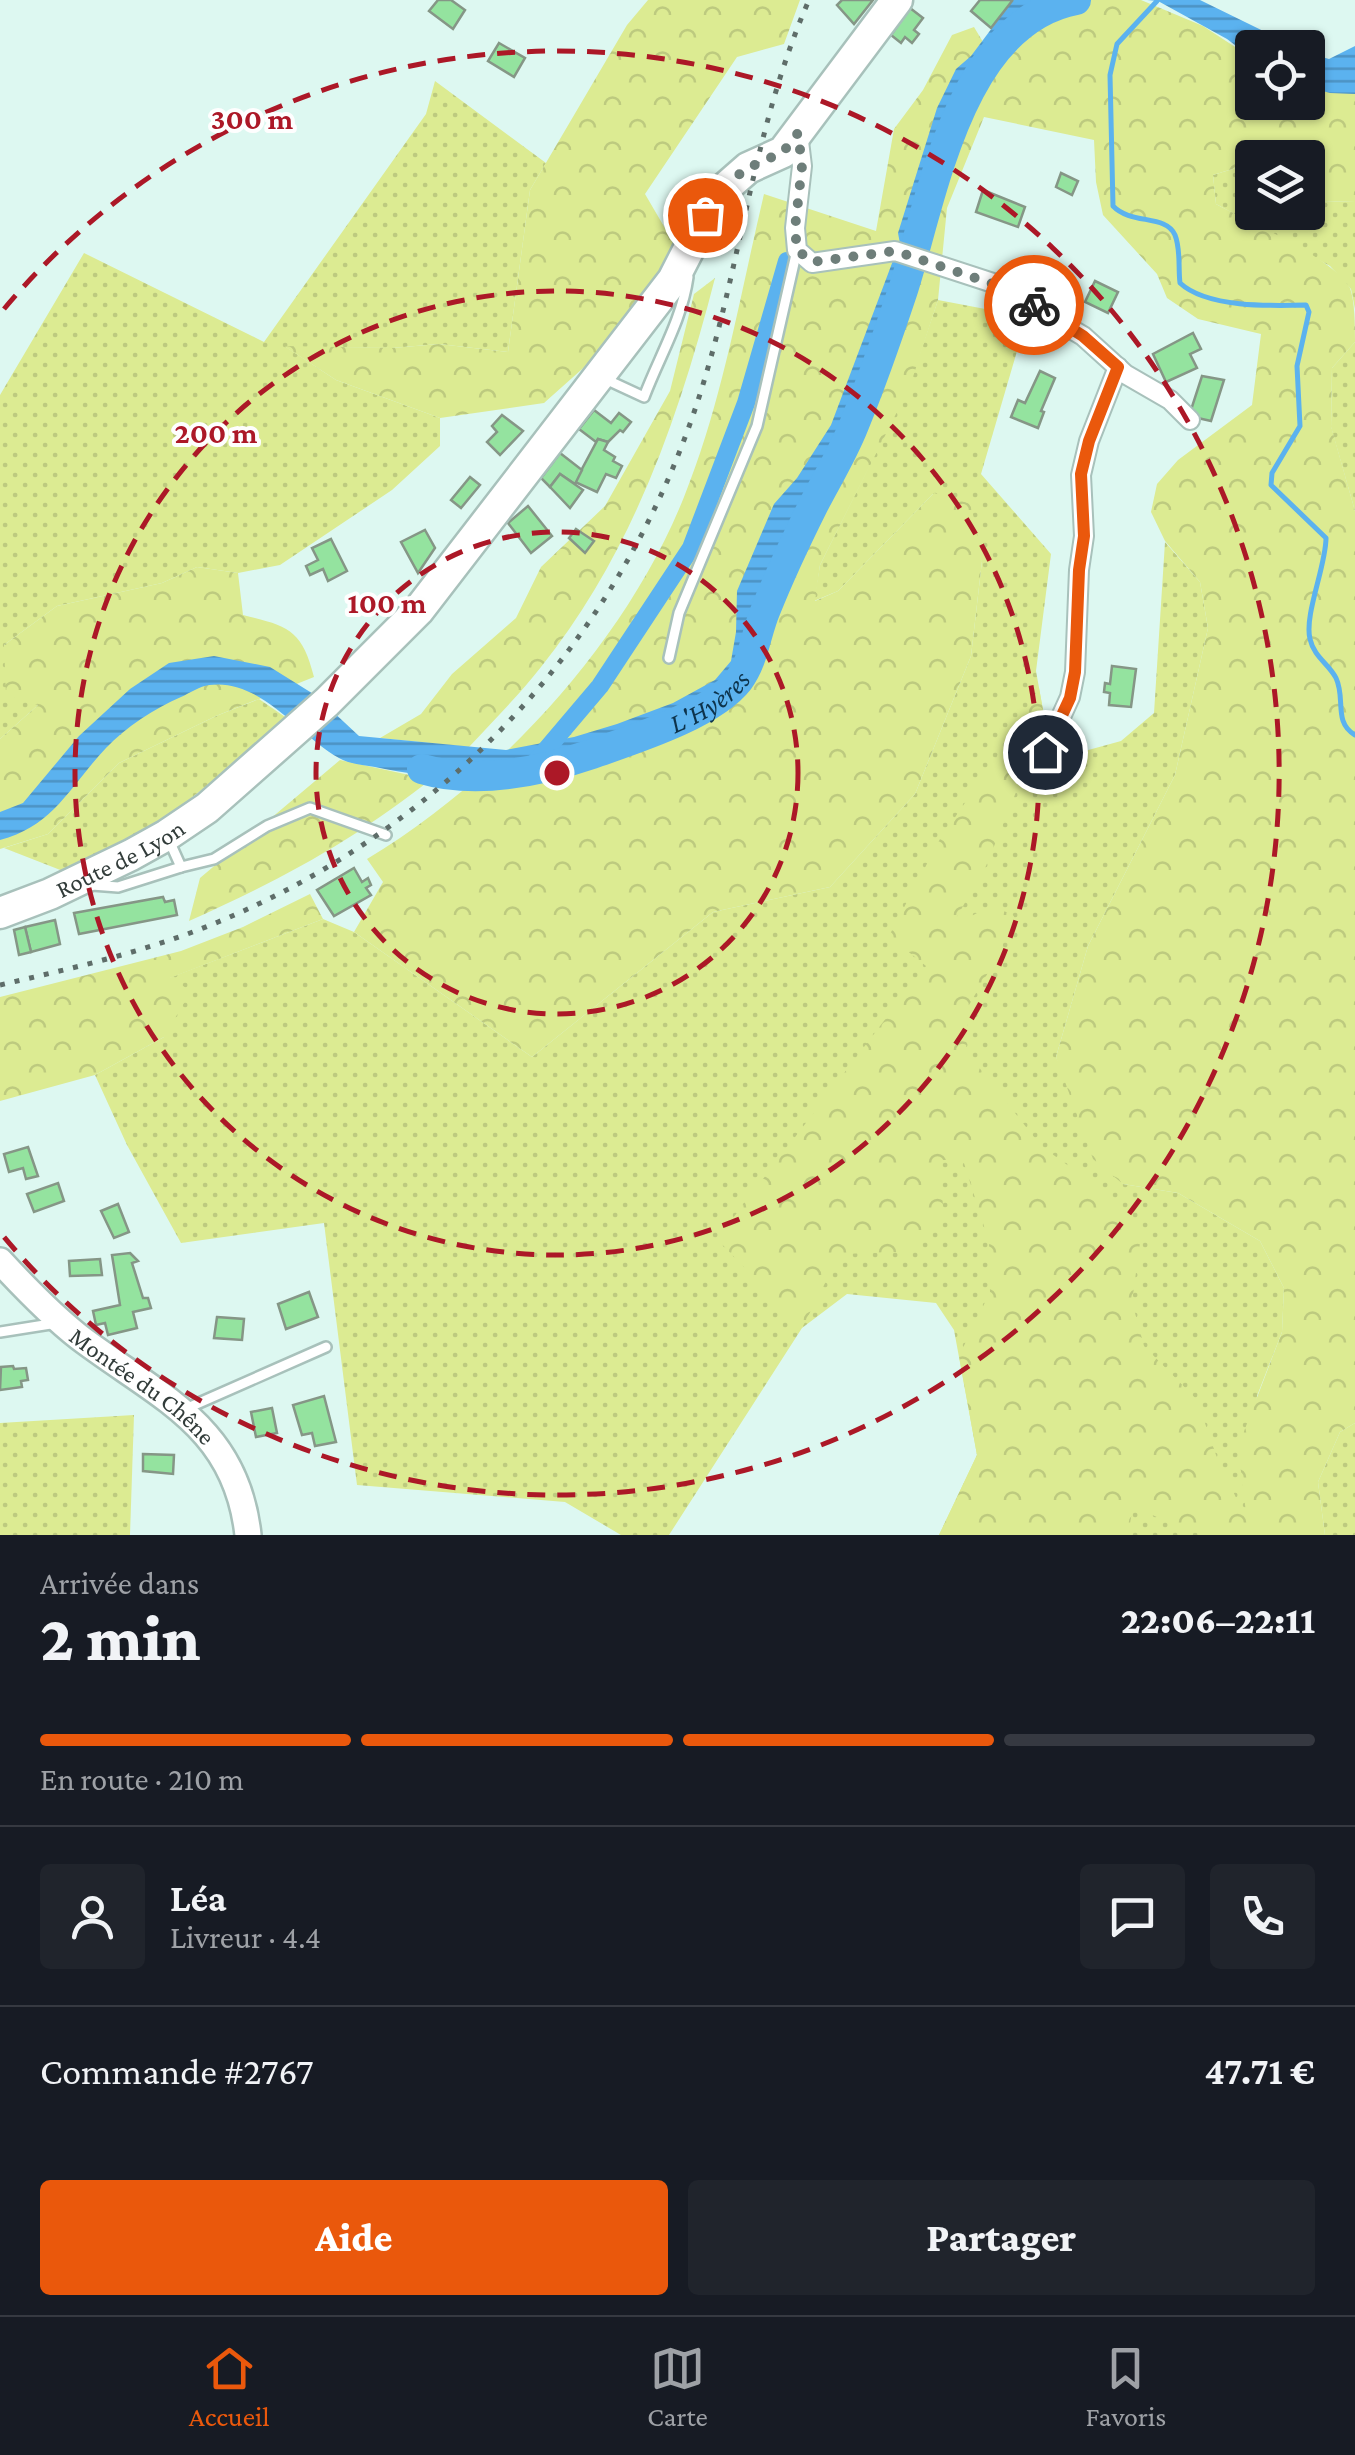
<!DOCTYPE html>
<html lang="fr">
<meta charset="utf-8">
<style>
:root{--surface:#171b24;--page:#20242c;--text:#f1f3f6;--muted:#9ea1a6;--line:#363941;--accent:#ea580c}
body{margin:0;font-family:"Crimson Pro",serif;background:var(--page);color:var(--text);height:100vh;display:flex;flex-direction:column;font-size:38px;white-space:nowrap}
*{box-sizing:border-box;margin:0}
p{font-size:32px;color:var(--muted)}
.icon{flex:none;width:55px;height:55px;fill:none;stroke:currentColor;stroke-width:2;stroke-linecap:round;stroke-linejoin:round}
.map{position:relative;height:1535px;overflow:hidden}
.panel{display:flex;flex-direction:column;background:var(--surface);flex:1}
.panel>*{flex:none}
.buttons{position:absolute;left:1235px;top:30px;display:grid;gap:20px}
.buttons a{display:grid;place-items:center;width:90px;height:90px;border-radius:10px;background:var(--surface);box-shadow:0 2px 8px #0004;font-size:50px}
.pin{position:absolute;display:grid;place-items:center;width:85px;height:85px;color:#fff;margin:-42px;border:5px solid #fff;border-radius:50%;box-shadow:0 2px 10px #0007}
.courier{position:absolute;display:grid;place-items:center;width:100px;height:100px;margin:-50px;border:8px solid #ea580c;border-radius:50%;background:#fff;color:#222;box-shadow:0 2px 12px #0007}
.headline em{font-style:normal;font-weight:800}
.headline div{display:flex;flex-direction:column-reverse}
.headline{display:flex;align-items:center;justify-content:space-between;height:170px;padding:0 40px}
h1{font-size:65px;font-weight:800;line-height:75px}
.bar{display:grid;grid-template-columns:repeat(4,1fr);gap:15px 10px;align-content:center;height:120px;padding:0 40px}
.bar i{height:12px;border-radius:8px;background:var(--line)}
.bar .current{background:var(--accent)}
.bar p{grid-column:span 4}
.line{display:flex;align-items:center;gap:25px;padding:0 40px;border-top:2px solid var(--line)}
.line div{flex:1}
.round{display:grid;place-items:center;flex:none;width:105px;height:105px;border-radius:10px;background:var(--page)}
.button{display:flex;gap:20px;margin-top:auto;padding:20px 40px}
.button a{flex:1;height:115px;border-radius:10px;background:var(--accent);color:#fff;font-size:40px;font-weight:800;line-height:115px;text-align:center}
.button a+a{background:var(--page);color:var(--text)}
.dock{display:flex;justify-content:space-around;align-items:center;height:140px;border-top:2px solid var(--line);background:var(--surface);font-size:28px;color:var(--muted)}
.dock a{display:grid;justify-items:center;gap:5px}
.dock .current{color:var(--accent)}
.map>svg:first-child{display:block}
</style>
<div class="map">
<svg width="1355" height="1535" viewBox="0 0 1355 1535">
<defs>
<pattern id="grass-dots" width="8" height="8" patternUnits="userSpaceOnUse" patternTransform="scale(2.5)"><rect width="8" height="8" fill="#dceb92"/><path d="M2 2h.1M6 6h.1" fill="none" stroke="#bdca7f" stroke-width="1.8" stroke-linecap="round"/></pattern>
<pattern id="forest-crowns" width="20" height="18" patternUnits="userSpaceOnUse" patternTransform="scale(2.5)"><rect width="20" height="18" fill="#dceb92"/><path d="M2 6a3 3 0 1 1 6 0M12 15a3 3 0 1 1 6 0" fill="none" stroke="#bdca7f"/></pattern>
<pattern id="water-rules" width="6" height="5" patternUnits="userSpaceOnUse" patternTransform="scale(2.5)"><rect width="6" height="5" fill="#5bb2ef"/><path d="M0 2.5h6" fill="none" stroke="#4c92c3"/></pattern>
</defs>
<rect width="100%" height="100%" fill="#ddf8f1"/>
<g fill="url(#grass-dots)">
<polygon points="435,81 546,163 530,190 508,352 439,344 392,348 286,347 336,380 440,418 440,446 392,490 280,565 238,573 197,567 162,583 57,606 4,645 38,705 0,739 0,395 84,253 264,342 426,114"/>
<polygon points="1252,163 1252,212 1308,212 1308,187 1322,201 1355,202 1355,309 1351,289 1330,266 1216,204 1213,175"/>
<polygon points="938,300 1027,317 981,474 1051,554 1036,671 1052,760 1121,741 1154,713 1165,542 1200,582 1208,628 1175,775 1088,946 1056,1057 1123,1184 1178,1193 1260,1241 1284,1288 1282,1332 1257,1396 1252,1535 939,1535 977,1455 954,1330 936,1303 847,1294 802,1328 669,1535 621,1535 565,1502 357,1485 324,1223 181,1243 127,1145 95,1075 164,1037 169,978 323,919 354,932 532,1057 713,912 830,887 915,794 971,656 982,561 933,494 838,591 814,601 820,565 909,386"/>
<polygon points="1355,342 1355,511 1331,427 1332,368"/>
<polygon points="259,699 291,721 134,842 68,873 4,848 48,834 119,763 216,716"/>
<polygon points="134,1415 130,1535 0,1535 0,1423"/>
<polygon points="1355,1423 1355,1535 1325,1535 1318,1482 1340,1432"/>
</g>
<g fill="url(#forest-crowns)">
<polygon points="648,0 800,0 784,44 737,57 645,194 676,247 655,287 599,354 544,403 440,418 336,380 284,346 392,348 439,344 508,352 530,190 627,25"/>
<path d="M1080 0H1141L1203 26 1252 58V102H1308V87L1355 91V202L1322 201 1308 187V158H1252V163L1213 175 1216 204C1250 223 1331 256 1350 288 1355 302 1355 326 1355 342L1332 368 1331 426 1355 511V1423L1340 1432 1318 1482 1325 1535H1210L1187 1531 1133 1506 1128 1535H939L977 1455 959 1356 990 1292 989 1242 963 1160H940L944 1222 900 1252 840 1254 802 1328 717 1239 926 966 889 936 940 839 1009 739 1039 688 1052 760 1021 780 986 866 951 927 992 905 1014 916 999 954 969 1005 966 1051 1041 1146 1116 1200 1142 1228 1132 1302 1144 1346 1197 1400 1216 1455 1247 1521 1238 1447 1282 1332 1284 1288 1260 1241 1178 1193 1123 1184 1093 1159 1056 1057 1088 946 1175 775 1208 628 1200 582 1165 541 1151 512 1157 484 1178 460 1252 405 1261 334 1198 319 1167 298 1157 274 1103 215 1096 182 1094 140 984 117 947 208 938 300 910 386 820 565 815 601 838 591 934 493 971 504 982 561 971 656 915 794 830 887 713 912 532 1057 354 932 383 882 367 859C500 779 626 642 684 497 723 400 740 295 764 194L876 231 894 129 923 90 952 35 974 27 992 57 1038 12Z"/>
<path d="M715 278C679 418 632 553 541 667 519 695 493 721 469 747L380 738 421 714 452 674 516 618 541 567 605 506 670 391 694 294Z"/>
<path d="M197 567 238 573 243 615C288 626 302 629 314 677L216 716 119 763 48 834 0 849V739L38 705 6 695 4 645 57 606 162 583Z"/>
<path d="M340 760 414 776H435C355 840 281 880 189 921L200 878Z"/>
<polygon points="310,894 323,919 170,978 191,991 164,1037 95,1075 0,1101 0,997 181,951 243,927"/>
</g>
<g fill="url(#water-rules)">
<path d="M1013 0H1076L1057 3 1026 19 998 49 959 111 916 240 904 287 853 429 795 541 748 665C716 720 588 762 526 772 476 780 425 778 375 767 364 765 349 764 339 758 298 735 261 678 209 685 200 686 190 693 181 697 155 708 126 727 106 748 70 786 54 826 0 840V812L23 803 79 736 130 689 169 663 214 656 270 667 315 695 359 736 506 750 574 737 617 724 673 703 715 680 731 661 736 632 737 591 774 504 797 478 831 425 894 258 901 249 898 233 937 108 956 69 971 56Z"/>
<polygon points="1147,0 1200,0 1296,47 1252,48 1252,58 1227,39 1158,1"/>
<polygon points="1355,46 1355,94 1330,93 1308,87 1308,53 1329,59"/>
</g>
<g fill="none" stroke-linecap="round" stroke-linejoin="round">
<path stroke="#5bb2ef" stroke-width="5" d="M1157 1 1117 44 1110 75 1113 206C1131 225 1166 214 1175 235 1181 250 1178 268 1180 283 1207 308 1271 306 1306 305L1309 312 1297 366 1300 426 1272 473 1271 485 1326 538C1326 566 1304 615 1310 639 1314 657 1329 664 1336 678 1346 699 1333 722 1355 735"/>
<polyline stroke="#5bb2ef" stroke-width="18" points="528,771 600,686 691,548 746,403 787,261"/>
<path stroke="#5bb2ef" stroke-width="30" id="s1" d="M422 769C476 785 539 772 592 754 634 739 712 715 739 680 754 660 756 632 766 609 780 574 796 540 813 506 827 479 843 453 854 425 872 381 888 335 903 290 933 196 959 22 1076 0"/>
</g>
<g fill="#94e39f" stroke="#859686" stroke-width="2.5">
<polygon points="438,0 451,0 465,10 453,29 429,11"/>
<polygon points="842,0 873,0 854,24 837,5"/>
<polygon points="980,0 1010,0 1012,1 991,28 971,11"/>
<polygon points="910,8 923,18 914,30 919,34 912,43 905,37 901,43 891,35"/>
<polygon points="499,43 525,58 514,77 488,61"/>
<polygon points="1061,173 1078,181 1072,195 1056,187"/>
<polygon points="983,190 1025,207 1018,227 976,212"/>
<polygon points="1095,281 1118,292 1108,313 1085,302"/>
<polygon points="1193,333 1201,349 1190,354 1197,368 1166,382 1153,354"/>
<polygon points="1040,371 1055,378 1041,411 1044,412 1038,428 1011,417 1018,400 1025,403"/>
<polygon points="1202,376 1224,380 1211,421 1189,416"/>
<polygon points="594,410 611,423 619,413 631,422 623,432 620,430 608,442 598,439 596,442 579,429"/>
<polygon points="502,415 523,431 500,455 487,442 497,432 492,426"/>
<polygon points="598,439 608,442 604,450 615,457 613,461 622,466 616,478 606,474 597,492 575,482"/>
<polygon points="560,453 582,470 575,484 560,474 550,487 541,478"/>
<polygon points="560,474 583,490 570,508 550,487"/>
<polygon points="470,477 480,485 461,508 451,500"/>
<polygon points="528,506 552,536 531,553 508,523"/>
<polygon points="576,529 594,541 585,553 569,538"/>
<polygon points="425,530 435,548 418,573 401,542"/>
<polygon points="331,539 347,571 328,581 323,569 310,575 306,566 318,560 312,548"/>
<polygon points="1112,666 1136,669 1131,707 1109,705 1110,693 1104,692 1105,683 1110,684"/>
<polygon points="354,868 362,882 368,878 371,885 366,888 371,895 334,916 317,890"/>
<polygon points="163,897 165,902 174,900 177,915 79,934 74,913"/>
<polygon points="55,920 60,944 31,952 25,927"/>
<polygon points="25,927 31,952 19,955 14,930"/>
<polygon points="28,1147 38,1176 26,1179 23,1168 9,1172 4,1154"/>
<polygon points="58,1183 64,1201 34,1212 27,1194"/>
<polygon points="118,1204 129,1232 114,1238 101,1211"/>
<polygon points="130,1253 138,1261 132,1263 143,1298 148,1298 151,1308 133,1312 137,1328 108,1335 105,1323 96,1325 93,1311 120,1305 112,1255"/>
<polygon points="100,1259 102,1275 70,1276 69,1261"/>
<polygon points="309,1292 318,1317 286,1329 278,1304"/>
<polygon points="217,1317 244,1319 242,1340 214,1338"/>
<polygon points="13,1366 14,1369 26,1368 28,1380 21,1381 22,1387 0,1390 1,1367"/>
<polygon points="324,1396 336,1442 315,1446 312,1433 302,1435 293,1405"/>
<polygon points="272,1408 277,1433 256,1437 251,1412"/>
<polygon points="143,1454 174,1455 173,1474 143,1471"/>
</g>
<g fill="none" stroke-linecap="round" stroke-linejoin="round">
<g stroke="#a8c1bb" stroke-width="14">
<g id="lane">
<path d="M603 378 644 397C659 357 682 320 688 277"/>
<polyline points="669,658 679,613 757,426 797,250"/>
<polyline points="168,838 181,867 214,859 267,826 310,808 386,835"/>
<polyline points="92,885 118,887 181,867"/>
<polyline points="0,1332 57,1323"/>
<polyline points="183,1410 326,1347"/>
</g>
</g>
<g stroke="#a8c1bb" stroke-width="22">
<g id="street">
<polyline points="798,133 802,166 795,228 797,250 812,263 895,251 993,283 1083,336 1125,374 1170,400 1190,420"/>
<polyline points="1045,752 1070,697 1075,672 1079,570 1084,536 1081,475 1089,441 1118,367"/>
</g>
</g>
<g stroke="#a8c1bb" stroke-width="30">
<g id="secondary">
<path id="s2" d="M0 1261C24 1287 51 1315 79 1337 158 1397 236 1425 248 1535"/>
</g>
</g>
<g stroke="#a8c1bb" stroke-width="35">
<g id="primary">
<path id="s3" d="M0 913 50 894 131 855 167 835 207 808 327 702 418 611 673 280 716 196 748 168 783 152 897 0"/>
</g>
</g>
<use href="#lane" stroke="#fff" stroke-width="9"/>
<use href="#street" stroke="#fff" stroke-width="18"/>
<use href="#secondary" stroke="#fff" stroke-width="25"/>
<use href="#primary" stroke="#fff" stroke-width="30"/>
<path stroke="#5e6d69" stroke-width="5" stroke-dasharray="5 10" stroke-linecap="butt" d="M0 985C73 968 149 951 218 922 459 822 635 621 707 371 743 248 757 118 809 0"/>
</g>
<g fill="none" stroke-linecap="round" stroke-linejoin="round">
<polyline stroke="#6e7e7a" stroke-width="10" stroke-dasharray="0 18" points="705,215 726,184 748,168 783,152 798,133 802,166 795,228 797,250 812,262 895,251 993,284 1034,305"/>
<polyline stroke="#ea580c" stroke-width="12" points="1034,305 1083,336 1118,367 1089,441 1081,474 1084,536 1079,570 1075,672 1070,698 1045,752"/>
</g>
<g fill="none" stroke="#ac1827" stroke-width="5" stroke-dasharray="18 12">
<circle cx="557" cy="773" r="241"/>
<circle cx="557" cy="773" r="482"/>
<path d="M4 309A722 722 0 1 1 4 1237"/>
</g>
<g text-anchor="middle" dominant-baseline="central" stroke-width="8" stroke-linejoin="round" paint-order="stroke">
<g font-size="25" fill="#323c3a" stroke="#fefefe">
<text stroke="none"><textPath href="#s3" startOffset="132">Route de Lyon</textPath></text>
<text stroke="none"><textPath href="#s2" startOffset="190">Montée du Chêne</textPath></text>
</g>
<g font-size="28" font-style="italic" fill="#0d334c" stroke="#fefefe">
<text stroke="none"><textPath href="#s1" startOffset="302">L'Hyères</textPath></text>
</g>
</g>
<circle cx="557" cy="773" r="15" fill="#ac1827" stroke="#fefefe" stroke-width="5"/>
<g font-size="30" text-anchor="middle" font-weight="bold" fill="#ac1827" stroke="#fefefe" stroke-width="8" stroke-linejoin="round" paint-order="stroke">
<text x="252" y="129">300 m</text>
<text x="216" y="443">200 m</text>
<text x="387" y="613">100 m</text>
</g>
</svg>
<div class="buttons">
<a><svg class="icon" aria-label="locate" viewBox="0 0 24 24"><circle cx="12" cy="12" r="6"/><path d="M12 2v4M12 18v4M2 12h4M18 12h4"/></svg></a>
<a><svg class="icon" aria-label="layers" viewBox="0 0 24 24"><path d="M12 4l9 5-9 5-9-5zM3 14l9 5 9-5"/></svg></a>
</div>
<div class="pin" style="left:705px;top:215px;background:#ea580c"><svg class="icon" aria-label="bag" viewBox="0 0 24 24"><path d="M5 8h14l-1 12H6zM9 8a3 3 0 0 1 6 0"/></svg></div>
<div class="pin" style="left:1045px;top:752px;background:#1f2937"><svg class="icon" aria-label="home" viewBox="0 0 24 24"><path d="M3 11l9-7 9 7M6 9v11h12V9"/></svg></div>
<div class="courier" style="left:1034px;top:305px"><svg class="icon" aria-label="bike" viewBox="0 0 24 24"><circle cx="6" cy="16" r="4"/><circle cx="18" cy="16" r="4"/><path d="M6 16l4-8h5l3 8M10 8l3 8H6M13 5h3"/></svg></div>
</div>
<section class="panel">
<div class="headline"><div><h1>2 min</h1><p>Arrivée dans</p></div><em>22:06–22:11</em></div>
<div class="bar"><i class="current"></i><i class="current"></i><i class="current"></i><i></i><p>En route · 210 m</p></div>
<div class="line" style="height:180px"><a class="round"><svg class="icon" aria-label="person" viewBox="0 0 24 24"><circle cx="12" cy="8" r="4"/><path d="M4 21q1-7 8-7t8 7"/></svg></a><div><b>Léa</b><p>Livreur · 4.4</p></div><a class="round"><svg class="icon" aria-label="chat" viewBox="0 0 24 24"><path d="M4 5h16v11H9l-5 4z"/></svg></a><a class="round"><svg class="icon" aria-label="phone" viewBox="0 0 24 24"><path d="M5 4h4l2 5-3 2q2 4 5 5l2-3 5 2v4C11 20 4 13 5 4z"/></svg></a></div>
<div class="line" style="height:130px"><div>Commande #2767</div><b>47.71 €</b></div>
<div class="button"><a>Aide</a><a>Partager</a></div>
</section>
<nav class="dock">
<a class="current"><svg class="icon" aria-label="home" viewBox="0 0 24 24"><path d="M3 11l9-7 9 7M6 9v11h12V9"/></svg>Accueil</a>
<a><svg class="icon" aria-label="map" viewBox="0 0 24 24"><path d="M3 6l6-2 6 2 6-2v14l-6 2-6-2-6 2zM9 4v14M15 6v14"/></svg>Carte</a>
<a><svg class="icon" aria-label="saved" viewBox="0 0 24 24"><path d="M7 4h10v16l-5-4-5 4z"/></svg>Favoris</a>
</nav>
